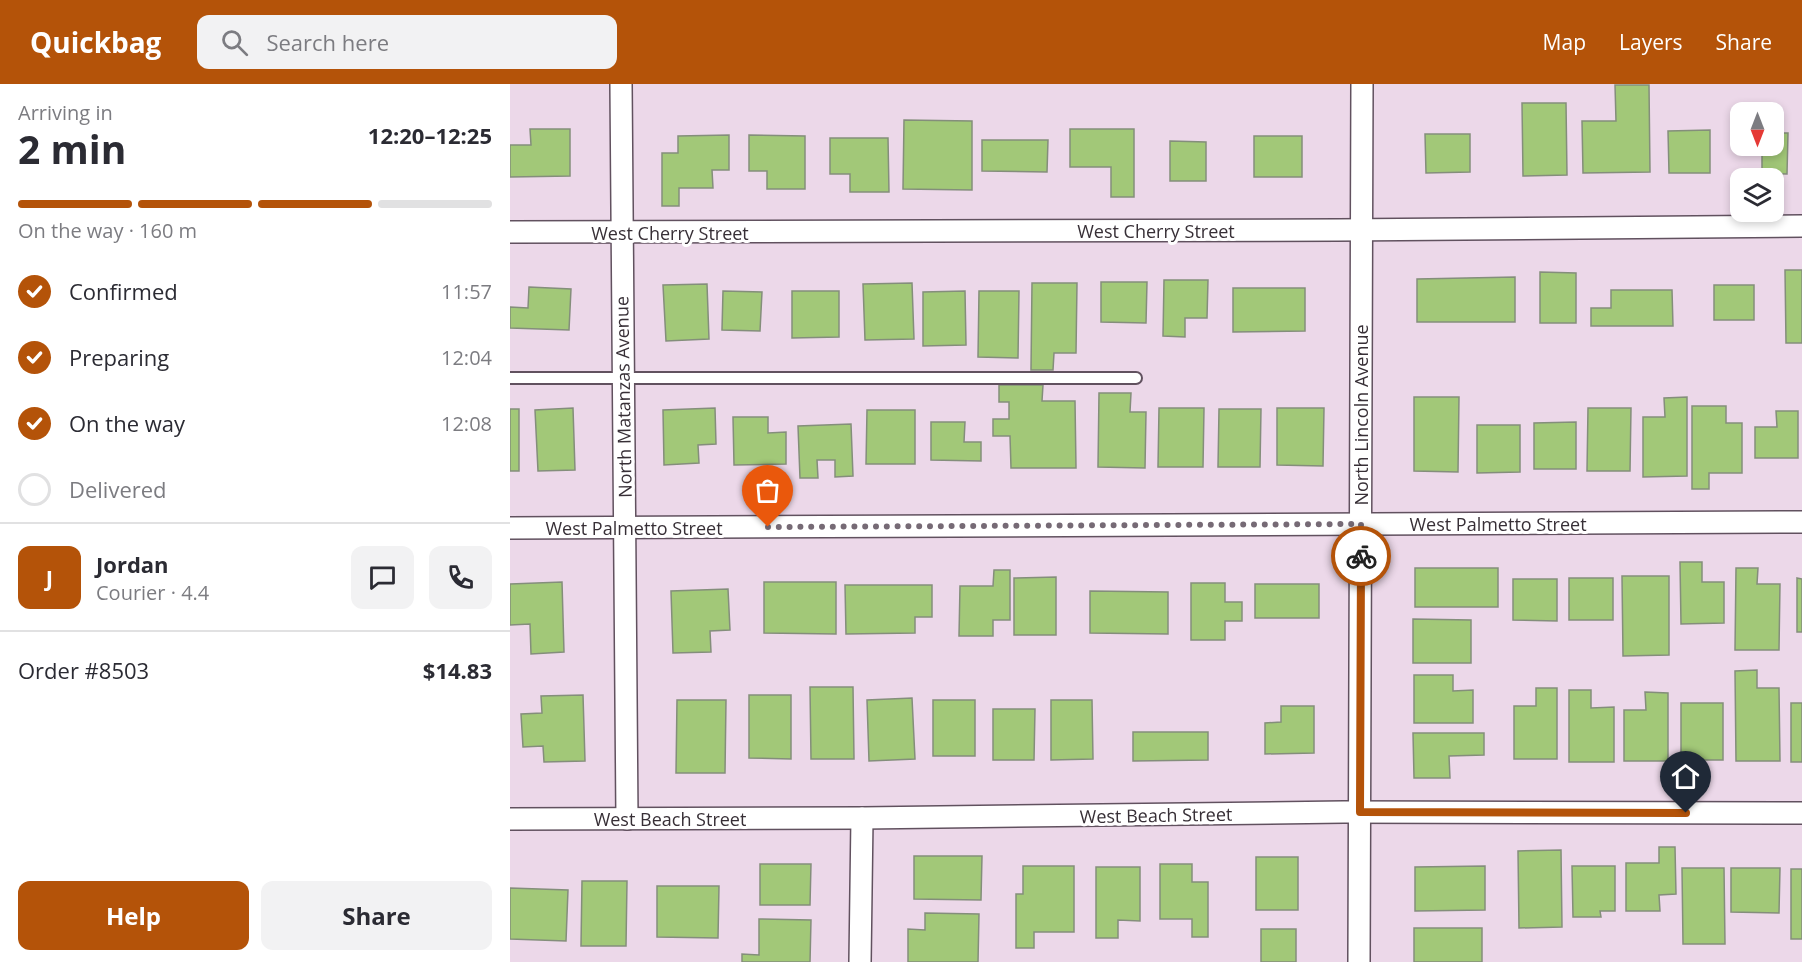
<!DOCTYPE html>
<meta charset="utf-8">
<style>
:root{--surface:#fff;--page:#f2f2f3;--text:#2b2b33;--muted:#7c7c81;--line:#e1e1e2;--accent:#b45309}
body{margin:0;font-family:"Open Sans",sans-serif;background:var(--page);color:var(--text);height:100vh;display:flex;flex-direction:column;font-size:22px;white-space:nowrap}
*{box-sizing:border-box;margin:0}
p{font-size:20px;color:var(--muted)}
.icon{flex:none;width:33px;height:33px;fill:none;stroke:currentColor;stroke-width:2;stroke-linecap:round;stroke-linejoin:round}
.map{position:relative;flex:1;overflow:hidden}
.drawer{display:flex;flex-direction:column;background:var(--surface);width:510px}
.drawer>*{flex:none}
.needle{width:39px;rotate:180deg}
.tools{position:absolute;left:1220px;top:18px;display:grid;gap:12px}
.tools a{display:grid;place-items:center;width:54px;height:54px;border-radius:12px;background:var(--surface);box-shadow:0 3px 9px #0003;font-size:30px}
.pin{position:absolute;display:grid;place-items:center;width:51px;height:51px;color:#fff;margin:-62px -26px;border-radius:50% 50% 50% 0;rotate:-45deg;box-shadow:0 0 6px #0007}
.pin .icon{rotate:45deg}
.courier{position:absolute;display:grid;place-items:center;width:60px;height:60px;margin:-30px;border:4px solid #b45309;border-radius:50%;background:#fff;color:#222;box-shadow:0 2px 8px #0007}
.headline em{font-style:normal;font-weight:700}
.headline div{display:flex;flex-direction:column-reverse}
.headline{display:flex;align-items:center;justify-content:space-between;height:102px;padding:0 18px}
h1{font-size:39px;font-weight:700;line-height:45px}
.bar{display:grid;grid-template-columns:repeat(4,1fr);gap:9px 6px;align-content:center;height:72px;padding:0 18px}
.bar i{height:8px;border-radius:4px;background:var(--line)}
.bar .current{background:var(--accent)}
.bar p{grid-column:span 4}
.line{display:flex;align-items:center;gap:15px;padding:0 18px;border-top:2px solid var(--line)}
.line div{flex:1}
.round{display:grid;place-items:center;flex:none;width:63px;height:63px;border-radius:12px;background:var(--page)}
ol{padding:0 18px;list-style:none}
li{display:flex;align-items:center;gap:18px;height:66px}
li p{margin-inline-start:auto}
li .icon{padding:6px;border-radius:50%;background:var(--accent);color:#fff;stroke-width:4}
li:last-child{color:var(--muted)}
li i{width:33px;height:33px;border:3px solid var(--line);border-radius:50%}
.cta{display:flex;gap:12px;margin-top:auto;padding:12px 18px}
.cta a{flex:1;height:69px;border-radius:12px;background:var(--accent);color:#fff;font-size:24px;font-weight:700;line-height:69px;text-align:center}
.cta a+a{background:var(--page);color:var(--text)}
header{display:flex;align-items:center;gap:36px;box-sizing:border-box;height:84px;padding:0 30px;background:var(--accent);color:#fff}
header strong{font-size:28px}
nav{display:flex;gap:33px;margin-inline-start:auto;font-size:21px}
.search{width:420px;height:54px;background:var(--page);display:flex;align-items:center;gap:15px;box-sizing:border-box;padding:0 21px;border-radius:12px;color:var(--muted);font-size:22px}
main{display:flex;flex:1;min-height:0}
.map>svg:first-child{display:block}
</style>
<header>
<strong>Quickbag</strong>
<div class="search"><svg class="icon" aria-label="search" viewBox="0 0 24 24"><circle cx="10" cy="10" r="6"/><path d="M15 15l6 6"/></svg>Search here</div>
<nav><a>Map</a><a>Layers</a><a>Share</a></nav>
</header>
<main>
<section class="drawer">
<div class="headline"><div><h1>2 min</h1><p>Arriving in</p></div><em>12:20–12:25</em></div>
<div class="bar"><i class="current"></i><i class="current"></i><i class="current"></i><i></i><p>On the way · 160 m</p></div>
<ol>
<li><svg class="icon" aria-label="check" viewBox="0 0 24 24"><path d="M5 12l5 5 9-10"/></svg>Confirmed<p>11:57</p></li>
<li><svg class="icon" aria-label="check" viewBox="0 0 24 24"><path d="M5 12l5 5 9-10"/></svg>Preparing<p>12:04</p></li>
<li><svg class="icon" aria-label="check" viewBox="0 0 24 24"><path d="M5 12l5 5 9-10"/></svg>On the way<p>12:08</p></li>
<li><i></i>Delivered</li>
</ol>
<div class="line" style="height:108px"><b class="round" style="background:var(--accent);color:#fff">J</b><div><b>Jordan</b><p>Courier · 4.4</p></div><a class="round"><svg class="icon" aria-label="chat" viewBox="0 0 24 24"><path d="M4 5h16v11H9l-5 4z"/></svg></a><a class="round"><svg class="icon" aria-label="phone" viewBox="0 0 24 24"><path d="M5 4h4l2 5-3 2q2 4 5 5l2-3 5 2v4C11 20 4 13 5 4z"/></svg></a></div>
<div class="line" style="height:78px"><div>Order #8503</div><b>$14.83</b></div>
<div class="cta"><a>Help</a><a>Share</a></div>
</section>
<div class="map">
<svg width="1292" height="878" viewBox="0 0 1292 878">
<rect width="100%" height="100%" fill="#ecd8e9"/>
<g fill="#a2c878" stroke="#848e7b" stroke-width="1.5">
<polygon points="1105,1 1139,1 1140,88 1073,89 1072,37 1106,37"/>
<polygon points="1012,19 1056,19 1057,91 1013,92"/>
<polygon points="394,36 462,37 462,106 393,105"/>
<polygon points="20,45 60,45 60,92 0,93 0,61 21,61"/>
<polygon points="560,45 624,45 624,113 601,113 601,83 560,83"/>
<polygon points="1200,46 1200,89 1159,89 1158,47"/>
<polygon points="1263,49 1278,49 1277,90 1252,89 1252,62 1263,62"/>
<polygon points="915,50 960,50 960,88 916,89"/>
<polygon points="219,51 219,86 202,86 203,104 169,104 169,122 152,122 152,69 168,69 168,52"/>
<polygon points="239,51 295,52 295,105 257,105 257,87 239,87"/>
<rect x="744" y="52" width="48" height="41"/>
<polygon points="320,54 378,54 379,108 340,108 340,90 320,90"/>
<polygon points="472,56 538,56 537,88 472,87"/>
<polygon points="660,57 696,58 696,97 660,97"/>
<polygon points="1275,186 1292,186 1292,259 1276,259"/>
<polygon points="1030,188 1066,189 1066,239 1030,239"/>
<polygon points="1005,193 1005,238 907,238 907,195"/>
<polygon points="654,196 698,196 697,234 675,234 675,253 653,252"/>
<polygon points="591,198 637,198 636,239 591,238"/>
<polygon points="402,199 404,255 355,256 353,200"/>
<polygon points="522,199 567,199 566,269 544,269 543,286 521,286"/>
<polygon points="197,200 199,255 156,257 153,201"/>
<rect x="1204" y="201" width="40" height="35"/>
<polygon points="19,203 61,205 59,246 0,244 0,223 18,224"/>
<polygon points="723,204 795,204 795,247 723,248"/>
<polygon points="1101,206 1162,206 1163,242 1081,242 1081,224 1101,224"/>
<polygon points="213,207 252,208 250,247 212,246"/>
<polygon points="282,207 329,207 329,253 282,254"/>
<polygon points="455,207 456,261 413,262 413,208"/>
<polygon points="469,207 509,207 508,274 468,273"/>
<polygon points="489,301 533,301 532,317 565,317 566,384 501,384 500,352 483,352 483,335 499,335 499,318 489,318"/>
<polygon points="589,309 621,309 620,328 636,328 635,384 588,383"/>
<polygon points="904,313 949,313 948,388 904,387"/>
<polygon points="1177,313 1177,392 1133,393 1133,333 1155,333 1154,314"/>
<polygon points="1182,322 1216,322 1216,339 1232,339 1232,389 1199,389 1199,405 1182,405"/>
<polygon points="63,324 65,386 28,387 25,326"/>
<polygon points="205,324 206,360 188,361 189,379 154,381 153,326"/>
<polygon points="649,324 694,324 693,383 648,383"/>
<polygon points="767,324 814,324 813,382 767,381"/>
<polygon points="1078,324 1121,324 1120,387 1077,387"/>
<rect x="0" y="325" width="9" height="62"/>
<polygon points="709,325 751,325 750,383 708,383"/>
<polygon points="357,326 405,326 405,380 356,380"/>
<polygon points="1266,327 1288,327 1288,374 1245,374 1245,343 1267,343"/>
<polygon points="223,333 258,333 258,349 276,348 276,380 224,381"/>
<polygon points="421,338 455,338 454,358 471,358 471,377 421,376"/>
<polygon points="1066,338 1066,385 1024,385 1024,339"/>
<polygon points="341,340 343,392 325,393 325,376 307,376 308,394 290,394 288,342"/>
<polygon points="967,341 1010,341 1010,388 967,389"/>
<polygon points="1170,478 1192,478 1192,498 1214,498 1214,539 1171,540"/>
<rect x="905" y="484" width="83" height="39"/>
<polygon points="1226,484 1248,484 1247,500 1270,500 1269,566 1225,566"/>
<polygon points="484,486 500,486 500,536 483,536 483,552 449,552 450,502 483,502"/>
<polygon points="1112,492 1159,492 1159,571 1113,572"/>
<polygon points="546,493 546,551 504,551 504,494"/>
<rect x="1059" y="494" width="44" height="42"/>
<polygon points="1287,494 1292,495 1292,548 1287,548"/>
<polygon points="1003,495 1047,495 1047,537 1003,536"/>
<polygon points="52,498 54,568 21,570 20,540 0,541 0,500"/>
<polygon points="254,498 326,498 326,550 254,549"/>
<polygon points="681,499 715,499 715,518 732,518 732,537 715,537 715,556 681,556"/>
<rect x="745" y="500" width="64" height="34"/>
<polygon points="335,501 422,501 422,533 405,533 405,549 336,550"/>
<polygon points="218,505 220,546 200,547 201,568 163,569 161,507"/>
<polygon points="580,507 658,508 658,550 580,549"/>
<polygon points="903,535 961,536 961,579 903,579"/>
<polygon points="1247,586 1247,604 1269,604 1270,677 1226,677 1225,587"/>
<polygon points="904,591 943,591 943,607 963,606 963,639 904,639"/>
<polygon points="300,603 343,603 344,675 301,675"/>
<polygon points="1026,604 1047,604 1047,675 1004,675 1004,622 1026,622"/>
<polygon points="1059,606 1081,606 1081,624 1104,623 1104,678 1059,678"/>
<polygon points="1135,608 1158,609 1158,677 1114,677 1114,626 1136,626"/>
<polygon points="73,611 75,677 34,678 33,662 13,663 11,630 32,629 31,612"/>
<polygon points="239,611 281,611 281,675 239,674"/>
<polygon points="402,614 405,675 359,677 357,616"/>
<polygon points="167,616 216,616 215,689 166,689"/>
<rect x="423" y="616" width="42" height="56"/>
<polygon points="541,616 582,616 583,675 541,676"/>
<rect x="1171" y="619" width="42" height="57"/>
<rect x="1281" y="619" width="11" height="59"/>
<polygon points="771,622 804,622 804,669 755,670 755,639 771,638"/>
<polygon points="483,625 525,625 524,676 483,676"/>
<polygon points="623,648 698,648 698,676 623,677"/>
<polygon points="903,649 974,649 974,671 939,672 940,694 904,694"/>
<polygon points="1149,763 1165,763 1166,810 1149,811 1150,827 1116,827 1116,779 1149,779"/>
<polygon points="1051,766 1052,843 1009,844 1008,767"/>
<polygon points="404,772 472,772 471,816 404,815"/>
<rect x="746" y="773" width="42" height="53"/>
<polygon points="250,780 301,780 300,821 250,821"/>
<polygon points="650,780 682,780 682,798 698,798 698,853 682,853 682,835 650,835"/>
<polygon points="513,782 564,782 564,848 524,848 524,864 506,864 506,810 513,810"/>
<polygon points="975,782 975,826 905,827 905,783"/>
<polygon points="1062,782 1105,782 1105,827 1090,827 1091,833 1063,833"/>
<polygon points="586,783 630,783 630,837 608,836 608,854 586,854"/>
<polygon points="1172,784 1214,784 1215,860 1173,860"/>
<polygon points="1221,784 1270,784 1269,829 1221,828"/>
<rect x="1281" y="785" width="11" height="70"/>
<polygon points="72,797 117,797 116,862 71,862"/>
<polygon points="147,802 209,802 208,854 147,853"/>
<polygon points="0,804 58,806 56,857 0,855"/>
<polygon points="415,829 469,830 468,878 398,878 398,845 415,846"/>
<polygon points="249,835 301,836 300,878 232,878 232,870 249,871"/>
<rect x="904" y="844" width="68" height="34"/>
<rect x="751" y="845" width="35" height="33"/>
</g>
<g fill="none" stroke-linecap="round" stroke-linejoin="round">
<g stroke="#61515f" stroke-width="14">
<polyline id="service" points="0,294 626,294"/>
</g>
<g stroke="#61515f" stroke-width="24">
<g id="minor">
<polyline points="111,0 117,735"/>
<polyline points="0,148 828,146 1292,142"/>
<polyline points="0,444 1292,438"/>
<polyline points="0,735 352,734 834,728 1292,729"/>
<polyline points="350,878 352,734"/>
<polyline points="849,878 852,0"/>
</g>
</g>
<use href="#service" stroke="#fff" stroke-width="10"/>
<use href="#minor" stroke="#fff" stroke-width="21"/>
</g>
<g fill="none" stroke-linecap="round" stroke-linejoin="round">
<polyline stroke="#766a75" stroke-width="6" stroke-dasharray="0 10.8" points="258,443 851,440 851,472"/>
<polyline stroke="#b45309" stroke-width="8" points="851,472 850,728 1176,729"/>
</g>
<g text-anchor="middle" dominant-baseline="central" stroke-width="6" stroke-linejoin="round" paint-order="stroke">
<g font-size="18" fill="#372f36" stroke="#fff">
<text x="646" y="147">West Cherry Street</text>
<text x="160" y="149">West Cherry Street</text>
<text transform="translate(113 313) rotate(-91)">North Matanzas Avenue</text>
<text transform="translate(851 331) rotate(-90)">North Lincoln Avenue</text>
<text x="988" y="440">West Palmetto Street</text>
<text x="124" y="444">West Palmetto Street</text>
<text transform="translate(646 731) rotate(-1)">West Beach Street</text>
<text x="160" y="735">West Beach Street</text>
</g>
</g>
</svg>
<div class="tools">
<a><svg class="needle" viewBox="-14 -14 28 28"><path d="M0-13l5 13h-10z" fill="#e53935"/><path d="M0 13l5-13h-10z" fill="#7c7c81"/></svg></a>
<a><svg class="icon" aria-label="layers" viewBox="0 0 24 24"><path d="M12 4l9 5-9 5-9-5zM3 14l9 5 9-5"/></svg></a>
</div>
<div class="pin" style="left:258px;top:443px;background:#ea580c"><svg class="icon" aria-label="bag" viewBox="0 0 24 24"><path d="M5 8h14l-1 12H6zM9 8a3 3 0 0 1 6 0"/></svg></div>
<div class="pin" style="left:1176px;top:729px;background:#1f2937"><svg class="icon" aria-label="home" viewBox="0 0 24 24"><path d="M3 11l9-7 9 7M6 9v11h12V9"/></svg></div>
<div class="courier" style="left:851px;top:472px"><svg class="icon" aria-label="bike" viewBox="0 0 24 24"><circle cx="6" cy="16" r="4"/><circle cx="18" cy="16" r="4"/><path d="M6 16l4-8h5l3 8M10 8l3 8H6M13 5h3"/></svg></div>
</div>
</main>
